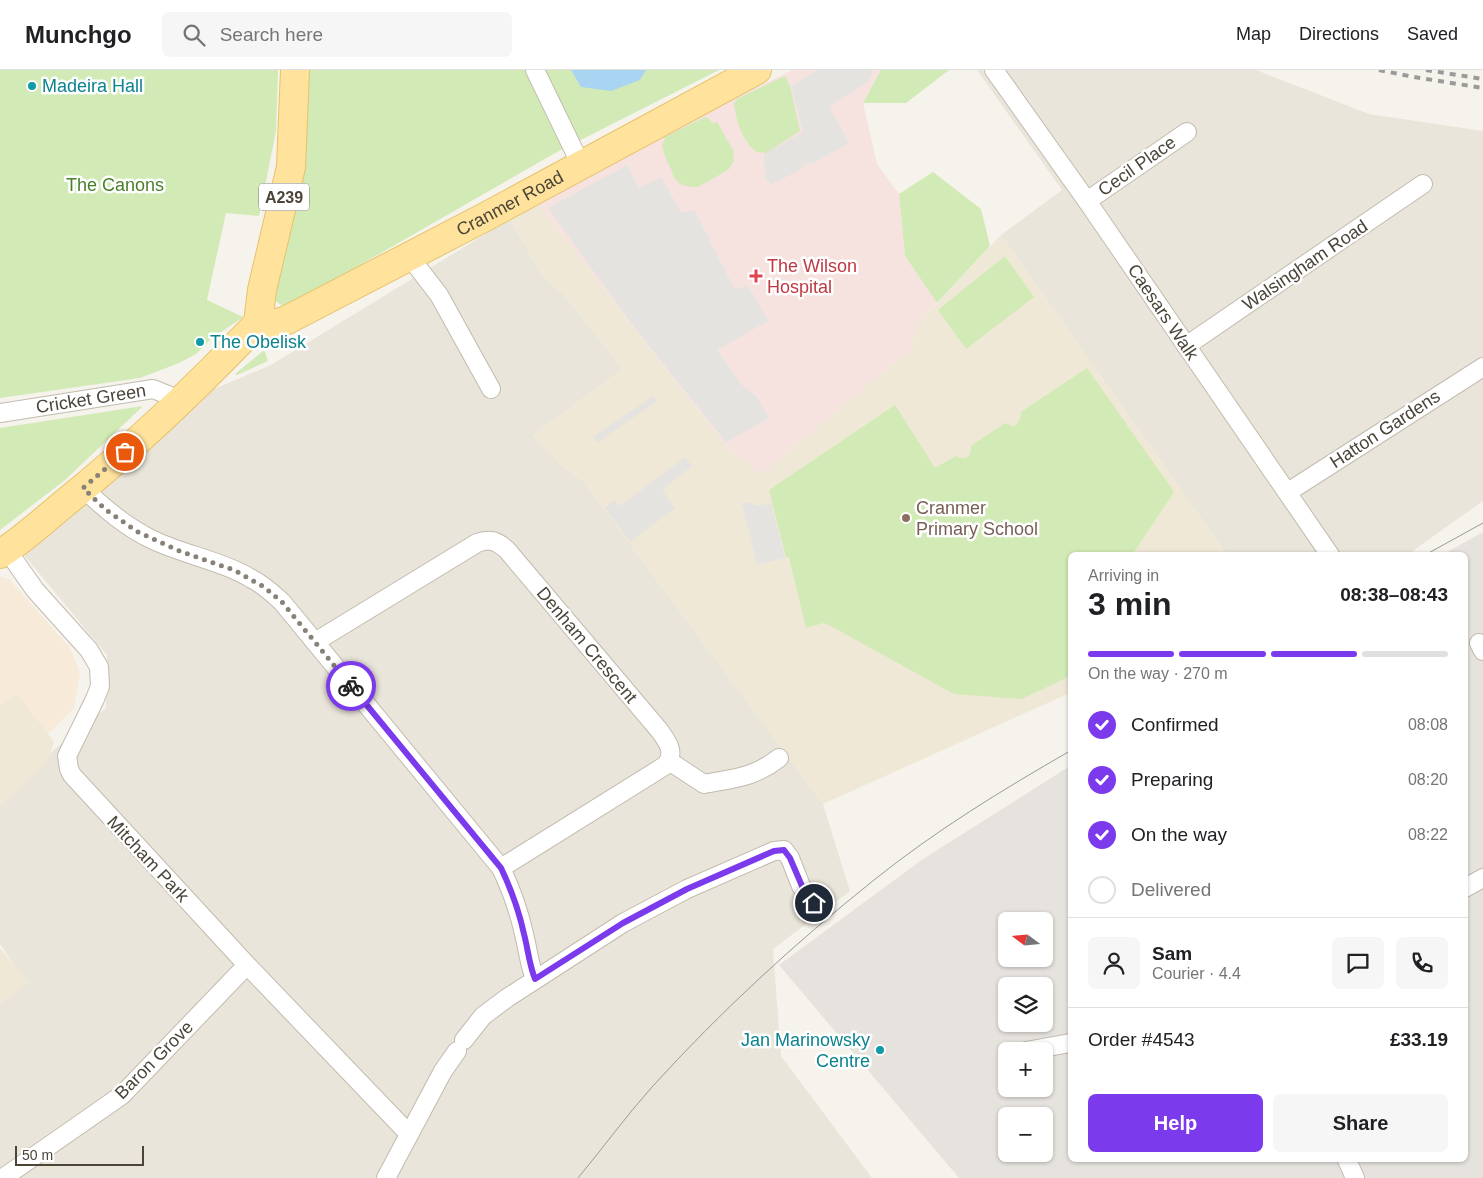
<!DOCTYPE html>
<meta charset="utf-8">
<style>
:root{--surface:#fff;--page:#f6f6f6;--text:#202124;--muted:#757577;--line:#e0e0e0;--accent:#7c3aed}
body{margin:0;font-family:Arial,sans-serif;background:var(--page);color:var(--text);height:100vh;display:flex;flex-direction:column;font-size:19px;white-space:nowrap}
*{box-sizing:border-box;margin:0}
p{font-size:16px;color:var(--muted)}
.icon{flex:none;width:28px;height:28px;fill:none;stroke:currentColor;stroke-width:2;stroke-linecap:round;stroke-linejoin:round}
.map{position:relative;flex:1;overflow:hidden}
.details{position:absolute;left:1068px;top:482px;width:400px;height:610px;display:flex;flex-direction:column;background:var(--surface);border-radius:8px;box-shadow:0 1px 4px #0004}
.details>*{flex:none}
.needle{width:32px;rotate:286deg}
.fabs{position:absolute;left:998px;top:842px;display:grid;gap:10px}
.fabs a{display:grid;place-items:center;width:55px;height:55px;border-radius:8px;background:var(--surface);box-shadow:0 1px 4px #0004;font-size:25px}
.scale{position:absolute;left:15px;bottom:12px;width:129px;box-sizing:border-box;padding-left:5px;border:2px solid #4b4439;border-top:0;font-size:14px;line-height:18px;white-space:nowrap;color:#4b4439;-webkit-text-stroke:4px #fff;paint-order:stroke}
.pin{position:absolute;display:grid;place-items:center;width:42px;height:42px;color:#fff;margin:-21px;border:2px solid #fff;border-radius:50%;box-shadow:0 1px 5px #0007}
.courier{position:absolute;display:grid;place-items:center;width:50px;height:50px;margin:-25px;border:4px solid #7c3aed;border-radius:50%;background:#fff;color:#222;box-shadow:0 1px 6px #0007}
.head em{font-style:normal;font-weight:600}
.head div{display:flex;flex-direction:column-reverse}
.head{display:flex;align-items:center;justify-content:space-between;height:85px;padding:0 20px}
h1{font-size:32px;font-weight:600;line-height:38px}
.bar{display:grid;grid-template-columns:repeat(4,1fr);gap:8px 5px;align-content:center;height:60px;padding:0 20px}
.bar i{height:6px;border-radius:4px;background:var(--line)}
.bar .active{background:var(--accent)}
.bar p{grid-column:span 4}
.line{display:flex;align-items:center;gap:12px;padding:0 20px;border-top:1px solid var(--line)}
.line div{flex:1}
.round{display:grid;place-items:center;flex:none;width:52px;height:52px;border-radius:8px;background:var(--page)}
ol{padding:0 20px;list-style:none}
li{display:flex;align-items:center;gap:15px;height:55px}
li p{margin-inline-start:auto}
li .icon{padding:5px;border-radius:50%;background:var(--accent);color:#fff;stroke-width:4}
li:last-child{color:var(--muted)}
li i{width:28px;height:28px;border:2px solid var(--line);border-radius:50%}
.button{display:flex;gap:10px;margin-top:auto;padding:10px 20px}
.button a{flex:1;height:58px;border-radius:8px;background:var(--accent);color:#fff;font-size:20px;font-weight:600;line-height:58px;text-align:center}
.button a+a{background:var(--page);color:var(--text)}
header{display:flex;align-items:center;gap:30px;box-sizing:border-box;height:70px;padding:0 25px;background:var(--surface);border-bottom:1px solid var(--line)}
header strong{font-size:24px}
nav{display:flex;gap:28px;margin-inline-start:auto;font-size:18px}
.search{width:350px;height:45px;background:var(--page);display:flex;align-items:center;gap:12px;box-sizing:border-box;padding:0 18px;border-radius:8px;color:var(--muted);font-size:19px}
.map>svg:first-child{display:block}
</style>
<header>
<strong>Munchgo</strong>
<div class="search"><svg class="icon" aria-label="search" viewBox="0 0 24 24"><circle cx="10" cy="10" r="6"/><path d="M15 15l6 6"/></svg>Search here</div>
<nav><a>Map</a><a>Directions</a><a>Saved</a></nav>
</header>
<div class="map">
<svg width="1483" height="1108" viewBox="0 0 1483 1108">
<rect width="100%" height="100%" fill="#f6f3ec"/>
<g fill="#eae5da">
<polygon points="977,0 1256,0 1369,44 1483,61 1483,431 1407,485 1227,485 1001,165 1062,120"/>
<polygon points="510,149 540,202 562,222 623,299 533,365 564,398 583,411 823,734 850,821 773,879 781,986 872,1108 0,1108 0,912 17,899 0,874 0,727 55,679 106,638 107,585 24,485 214,319 271,295"/>
</g>
<polygon fill="#f7ead8" points="0,507 9,509 70,578 80,603 74,638 42,670 0,718"/>
<path fill="#e6e2dd" fill-rule="evenodd" d="M1483 462V1108H959L779 895 923 789 1070 696V1090H1465V485H1442ZM1006 851H1044V889H1006ZM1006 916H1044V954H1006ZM1006 981H1044V1019H1006ZM1006 1046H1044V1084H1006Z"/>
<g fill="#efe8d6">
<polygon points="539,134 667,301 730,380 761,405 912,278 915,257 1001,165 1227,485 1070,485 1070,623 823,734 583,411 564,398 533,365 623,299 562,222 559,223 540,202 510,149"/>
<polygon points="17,624 54,672 47,693 0,736 0,635"/>
<polygon points="0,878 29,912 0,935"/>
</g>
<polygon fill="#f6e3e0" points="792,0 881,0 863,33 877,94 899,124 905,186 937,233 915,257 912,278 761,405 730,380 667,301 539,134 708,42"/>
<g fill="#d2eab5">
<polygon points="0,0 278,0 276,61 259,146 226,143 207,230 243,247 211,269 196,284 179,293 140,308 0,328"/>
<polygon points="307,0 719,0 557,82 285,238 274,230"/>
<polygon points="881,0 949,0 906,33 863,33"/>
<path d="M785 6 790 16 800 61 766 83 757 82C742 71 736 51 734 33L737 29Z"/>
<polygon points="705,47 708,48 713,53 717,52 733,80 734,91 728,100 698,117 692,117 682,115 675,109 665,86 662,76 665,67"/>
<polygon points="933,102 981,139 990,176 937,233 905,186 899,124"/>
<polygon points="1005,186 1034,227 966,279 938,240"/>
<polygon points="263,281 265,282 268,291 237,305 235,304"/>
<path d="M1087 298 1174 422 1132 485H1070V606L1022 629 954 624 829 555 823 553 806 558 789 487H786L769 420 895 335 935 398 956 386C965 391 972 387 971 376L1005 353 1014 357C1019 353 1021 349 1021 342Z"/>
<polygon points="143,336 65,410 0,460 0,358"/>
</g>
<g fill="#e5e3e0">
<polygon points="818,0 874,0 869,11 829,36 849,73 812,94 805,93 802,99 772,114 765,109 764,84 803,62 791,16"/>
<polygon points="627,95 639,118 661,107 681,142 695,141 735,220 748,215 768,251 717,280 741,314 757,327 769,348 726,372 634,257 548,138"/>
<polygon points="653,326 657,331 597,373 593,367"/>
<polygon points="685,387 692,396 662,420 675,438 630,472 605,438 614,430 620,436"/>
<polygon points="747,432 758,436 771,433 785,488 757,495 742,433"/>
</g>
<polygon fill="#a9d4f2" points="571,0 646,0 640,10 611,21 581,17"/>
<g fill="none" stroke-linecap="round" stroke-linejoin="round">
<g stroke="#c2bbae" stroke-width="20">
<g id="minor">
<polyline points="535,0 581,95"/>
<polyline points="994,0 1087,131 1330,485"/>
<polyline points="1087,131 1187,62"/>
<polyline points="409,186 439,225 491,319"/>
<polyline points="1186,276 1423,114"/>
<path id="s1" d="M0 343 153 319 168 325 179 332"/>
<path d="M83 418C105 439 126 457 153 470 185 485 222 491 252 509 264 515 273 524 282 532L501 798C511 819 519 841 524 864 528 879 529 894 535 909"/>
<polyline points="1288,422 1483,297"/>
<polyline points="7,480 35,520 89,580 99,597 100,616 95,629 67,686 69,699 72,705 247,895 409,1064"/>
<path d="M315 572 477 473C490 468 497 471 507 480L659 660C667 671 676 682 666 695L501 798"/>
<polyline points="1479,573 1483,581"/>
<path d="M669 691 704 714C735 708 753 708 779 688"/>
<polyline points="1465,818 1483,808"/>
<polyline points="464,970 483,946 507,928 623,853 687,819 774,781 784,780 790,788 801,816 814,833"/>
<polyline points="1026,981 1070,973"/>
<polyline points="1347,1090 1355,1108"/>
<polyline points="3,1108 122,1025 247,895"/>
<polyline points="386,1108 443,1001 457,981"/>
</g>
</g>
<g stroke="#e6c16a" stroke-width="30">
<g id="primary">
<path id="s2" d="M258 253H278L287 250 485 147 757 0"/>
<polyline points="258,253 262,220 291,97 295,0"/>
<path d="M0 484C23 470 44 450 66 432 134 377 198 316 258 253"/>
</g>
</g>
<use href="#minor" stroke="#fff" stroke-width="18"/>
<use href="#primary" stroke="#ffe39c" stroke-width="28"/>
<g stroke="#9a9a9a" stroke-width="1">
<polyline points="1425,485 1483,453"/>
<path d="M578 1108C603 1078 626 1046 652 1017 720 942 795 873 874 810 935 761 1002 720 1070 681"/>
</g>
<g stroke="#9a9a9a" stroke-width="4" stroke-dasharray="6 6" stroke-linecap="butt">
<polyline points="1379,0 1414,7 1483,18"/>
<polyline points="1426,0 1483,9"/>
</g>
</g>
<g fill="none" stroke-linecap="round" stroke-linejoin="round">
<polyline stroke="#878178" stroke-width="5" stroke-dasharray="0 9" points="125,382 83,418 106,440 138,462 182,482 234,500 264,517 282,532 351,616"/>
<path stroke="#7c3aed" stroke-width="6" d="M351 616 501 798C511 819 519 841 524 864 528 879 529 894 535 909L623 853 687 819 774 781 784 780 790 788 802 816 814 833"/>
</g>
<g fill="#0f9aa8" stroke="#fff" stroke-width="2">
<circle cx="32" cy="16" r="5"/>
<circle cx="200" cy="272" r="5"/>
<circle cx="880" cy="980" r="5"/>
</g>
<path fill="#e0444e" stroke="#fff" stroke-width="2" d="M753.5 198.5h5v5h5v5h-5v5h-5v-5h-5v-5h5z"/>
<circle fill="#8d6e63" stroke="#fff" stroke-width="2" cx="906" cy="448" r="5"/>
<g text-anchor="middle" dominant-baseline="central" stroke-width="5" stroke-linejoin="round" paint-order="stroke">
<rect fill="#fff" stroke="#817c74" stroke-width="1" x="259" y="113.5" width="50" height="27" rx="4"/>
<g font-size="16" font-weight="bold" fill="#4b4439">
<text x="284" y="127">A239</text>
</g>
<g font-size="18" fill="#0d838f" stroke="#fff" text-anchor="start">
<text x="42" y="16">Madeira Hall</text>
<text x="210" y="272">The Obelisk</text>
<text x="870" y="970" text-anchor="end">Jan Marinowsky<tspan x="870" dy="21">Centre</tspan></text>
</g>
<g font-size="18" fill="#4b4439" stroke="#fff">
<text transform="translate(1137 96) rotate(-35)">Cecil Place</text>
<text stroke="none"><textPath href="#s2" startOffset="281">Cranmer Road</textPath></text>
<text transform="translate(1305 195) rotate(-34)">Walsingham Road</text>
<text transform="translate(1163 242) rotate(56)">Caesars Walk</text>
<text stroke="none"><textPath href="#s1" startOffset="92">Cricket Green</textPath></text>
<text transform="translate(1385 359) rotate(-33)">Hatton Gardens</text>
<text transform="translate(587 575) rotate(50)">Denham Crescent</text>
<text transform="translate(148 789) rotate(47)">Mitcham Park</text>
<text transform="translate(154 990) rotate(-45)">Baron Grove</text>
</g>
<g font-size="18" fill="#4a7f2a" stroke="#fff">
<text x="115" y="115">The Canons</text>
</g>
<g font-size="18" fill="#be3a42" stroke="#fff" text-anchor="start">
<text x="767" y="196">The Wilson<tspan x="767" dy="21">Hospital</tspan></text>
</g>
<g font-size="18" fill="#785e54" stroke="#fff" text-anchor="start">
<text x="916" y="438">Cranmer<tspan x="916" dy="21">Primary School</tspan></text>
</g>
</g>
</svg>
<div class="fabs">
<a><svg class="needle" viewBox="-14 -14 28 28"><path d="M0-13l5 13h-10z" fill="#e53935"/><path d="M0 13l5-13h-10z" fill="#757577"/></svg></a>
<a><svg class="icon" aria-label="layers" viewBox="0 0 24 24"><path d="M12 4l9 5-9 5-9-5zM3 14l9 5 9-5"/></svg></a>
<a>+</a>
<a>−</a>
</div>
<div class="scale">50 m</div>
<div class="pin" style="left:125px;top:382px;background:#ea580c"><svg class="icon" aria-label="bag" viewBox="0 0 24 24"><path d="M5 8h14l-1 12H6zM9 8a3 3 0 0 1 6 0"/></svg></div>
<div class="pin" style="left:814px;top:833px;background:#1f2937"><svg class="icon" aria-label="home" viewBox="0 0 24 24"><path d="M3 11l9-7 9 7M6 9v11h12V9"/></svg></div>
<div class="courier" style="left:351px;top:616px"><svg class="icon" aria-label="bike" viewBox="0 0 24 24"><circle cx="6" cy="16" r="4"/><circle cx="18" cy="16" r="4"/><path d="M6 16l4-8h5l3 8M10 8l3 8H6M13 5h3"/></svg></div>
<section class="details">
<div class="head"><div><h1>3 min</h1><p>Arriving in</p></div><em>08:38–08:43</em></div>
<div class="bar"><i class="active"></i><i class="active"></i><i class="active"></i><i></i><p>On the way · 270 m</p></div>
<ol>
<li><svg class="icon" aria-label="check" viewBox="0 0 24 24"><path d="M5 12l5 5 9-10"/></svg>Confirmed<p>08:08</p></li>
<li><svg class="icon" aria-label="check" viewBox="0 0 24 24"><path d="M5 12l5 5 9-10"/></svg>Preparing<p>08:20</p></li>
<li><svg class="icon" aria-label="check" viewBox="0 0 24 24"><path d="M5 12l5 5 9-10"/></svg>On the way<p>08:22</p></li>
<li><i></i>Delivered</li>
</ol>
<div class="line" style="height:90px"><a class="round"><svg class="icon" aria-label="person" viewBox="0 0 24 24"><circle cx="12" cy="8" r="4"/><path d="M4 21q1-7 8-7t8 7"/></svg></a><div><b>Sam</b><p>Courier · 4.4</p></div><a class="round"><svg class="icon" aria-label="chat" viewBox="0 0 24 24"><path d="M4 5h16v11H9l-5 4z"/></svg></a><a class="round"><svg class="icon" aria-label="phone" viewBox="0 0 24 24"><path d="M5 4h4l2 5-3 2q2 4 5 5l2-3 5 2v4C11 20 4 13 5 4z"/></svg></a></div>
<div class="line" style="height:65px"><div>Order #4543</div><b>£33.19</b></div>
<div class="button"><a>Help</a><a>Share</a></div>
</section>
</div>
